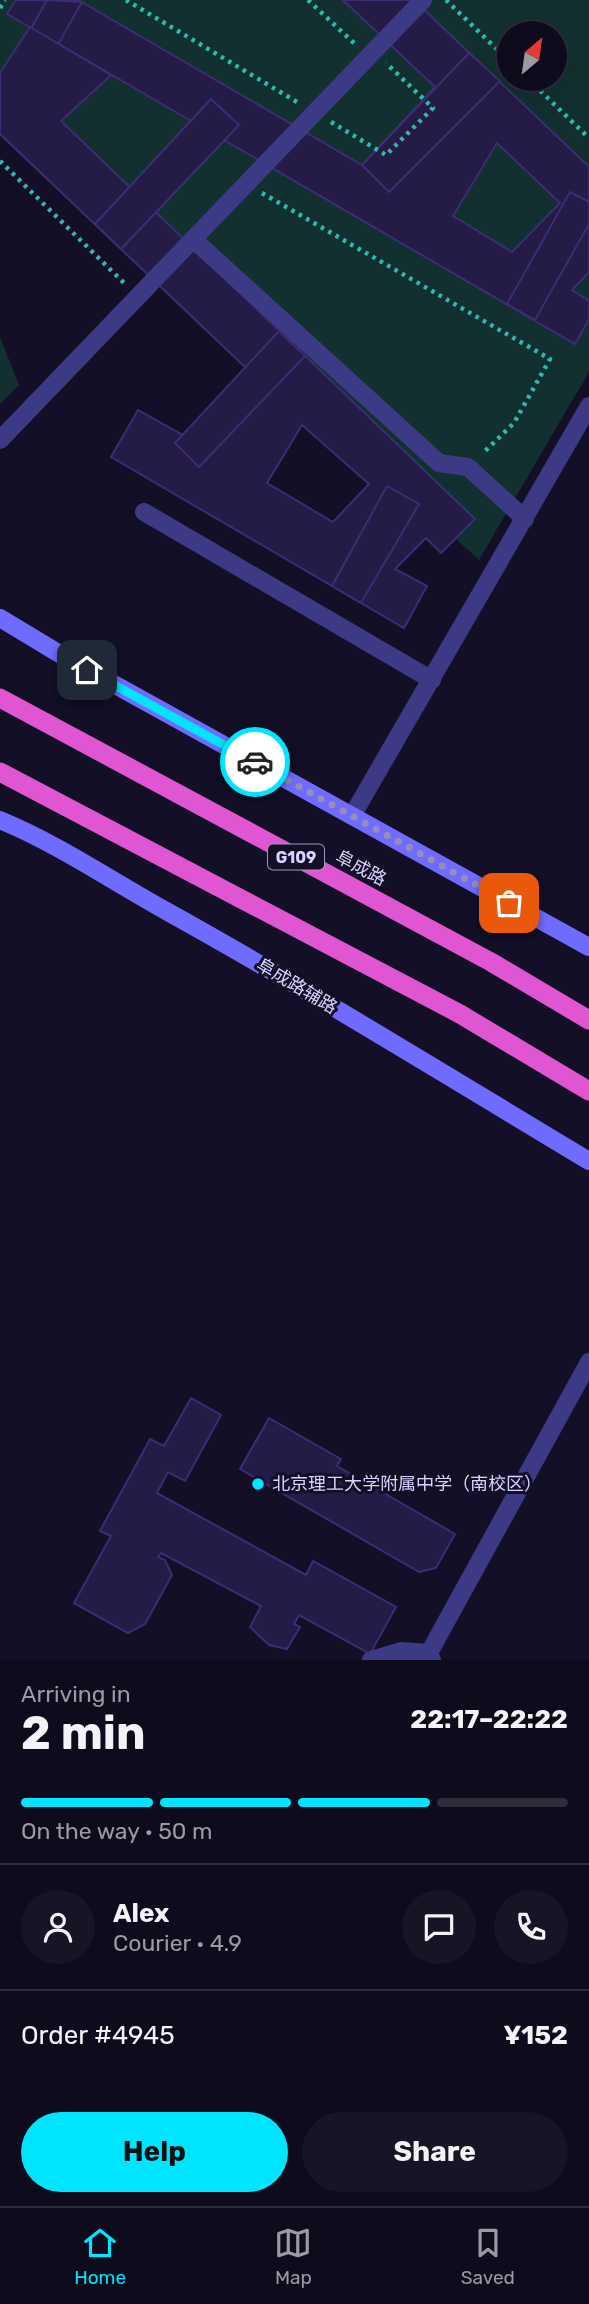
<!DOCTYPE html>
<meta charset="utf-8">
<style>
:root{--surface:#0e0b1c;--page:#171425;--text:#f1f3f6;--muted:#9b9ba3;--line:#2e2b3b;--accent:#00e5ff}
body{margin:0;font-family:Rubik,"Noto Sans SC",sans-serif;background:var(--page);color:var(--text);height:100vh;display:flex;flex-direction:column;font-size:26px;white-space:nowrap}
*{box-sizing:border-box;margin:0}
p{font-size:23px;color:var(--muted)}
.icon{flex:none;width:38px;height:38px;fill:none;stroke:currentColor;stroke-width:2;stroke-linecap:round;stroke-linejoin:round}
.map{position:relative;height:1660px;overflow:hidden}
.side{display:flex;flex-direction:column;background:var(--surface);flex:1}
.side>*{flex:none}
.needle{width:46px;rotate:29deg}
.fabs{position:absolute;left:497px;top:21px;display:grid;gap:14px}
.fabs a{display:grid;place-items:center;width:70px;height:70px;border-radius:50%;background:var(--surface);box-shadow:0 7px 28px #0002,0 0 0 2px var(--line);font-size:35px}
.pin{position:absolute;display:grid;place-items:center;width:60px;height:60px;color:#fff;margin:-30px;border-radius:14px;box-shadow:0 4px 10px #0006}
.courier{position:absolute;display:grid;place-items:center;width:70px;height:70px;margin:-35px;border:5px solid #00e5ff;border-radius:50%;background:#fff;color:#222;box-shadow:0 2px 9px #0007}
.overview em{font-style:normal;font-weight:700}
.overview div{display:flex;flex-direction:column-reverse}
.overview{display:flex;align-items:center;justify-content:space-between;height:119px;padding:0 21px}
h1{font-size:46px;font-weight:700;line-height:52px}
.bar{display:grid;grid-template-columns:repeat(4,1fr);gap:10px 7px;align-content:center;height:84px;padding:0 21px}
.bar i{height:9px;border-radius:5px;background:var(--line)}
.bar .active{background:var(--accent)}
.bar p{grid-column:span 4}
.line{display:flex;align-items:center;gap:18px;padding:0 21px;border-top:2px solid var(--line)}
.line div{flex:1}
.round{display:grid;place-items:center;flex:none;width:74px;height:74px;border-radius:37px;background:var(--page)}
.button{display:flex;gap:14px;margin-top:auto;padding:14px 21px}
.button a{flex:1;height:80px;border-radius:42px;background:var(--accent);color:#111;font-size:28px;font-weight:700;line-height:80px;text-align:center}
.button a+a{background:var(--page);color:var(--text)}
.menu{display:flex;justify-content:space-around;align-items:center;height:98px;border-top:2px solid var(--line);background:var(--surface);font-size:19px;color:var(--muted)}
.menu a{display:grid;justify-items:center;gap:4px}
.menu .active{color:var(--accent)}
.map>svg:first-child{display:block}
</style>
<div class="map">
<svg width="589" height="1660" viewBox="0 0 589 1660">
<rect width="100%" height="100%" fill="#130f26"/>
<g fill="#12302f" fill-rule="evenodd">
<path d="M0 0H589V372L479 560 0 126ZM509 33H555V79H509Z"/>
<polygon points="0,337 19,385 0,404"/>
</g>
<g fill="#241b47" stroke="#3b2d73" stroke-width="2" fill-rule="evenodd">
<path d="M16 0H78L362 165 435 87 343 0H414L589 167V272L572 290 589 301V319L575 344 7 14ZM497 143 560 203 512 252 453 216Z"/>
<polygon points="47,0 82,2 24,105 0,92 0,83"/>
<path d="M30 27 111 75 61 121 475 519 441 553 426 538 395 569 427 586 404 628 111 457 138 410 183 435 247 369 0 134V73ZM302 425 369 484 333 522 267 483Z"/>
<polygon points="469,53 500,81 389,192 362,165"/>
<polygon points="211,99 239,125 121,249 95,224"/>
<polygon points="570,192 589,202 589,224 535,320 507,304"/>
<polygon points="279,331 305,356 199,467 175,443"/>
<polygon points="387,486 419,504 361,603 332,586"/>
<polygon points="191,1398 221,1415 185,1481 168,1472 157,1493 306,1575 313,1561 396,1607 370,1654 299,1615 294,1624 300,1627 287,1649 269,1645 250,1627 261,1606 161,1553 158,1557 165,1560 172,1575 145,1624 128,1633 74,1603 111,1536 100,1531 150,1439 164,1446"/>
<polygon points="269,1418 341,1459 337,1466 455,1534 436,1568 419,1572 240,1469"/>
</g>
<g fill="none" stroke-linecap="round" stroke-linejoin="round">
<g stroke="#2fb8b0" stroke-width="4.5" stroke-dasharray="3.5 5" stroke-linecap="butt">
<polyline points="126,0 297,102"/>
<polyline points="308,0 355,44"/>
<polyline points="446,0 509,61"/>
<polyline points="0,8 5,0"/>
<polyline points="528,79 589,138"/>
<polyline points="331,122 386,155 433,108 386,63"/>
<polyline points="0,161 124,283"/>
<polyline points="262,193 550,359 514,423 482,454"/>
</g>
<polyline stroke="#3d3a85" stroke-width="18" points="0,440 423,0"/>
<g stroke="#3d3a85" stroke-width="18">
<polyline points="193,239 439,463 468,467 525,519"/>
<polyline points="144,512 432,680"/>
<polyline points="352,816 589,406"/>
<polyline points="371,1660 401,1651 429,1653"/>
<polyline points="432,1660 429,1653 589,1362"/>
</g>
<g stroke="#6f6bff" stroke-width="18">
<polyline points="0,618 63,656 589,947"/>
<path d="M0 820C62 846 110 880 168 912 310 991 449 1077 589 1161"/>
</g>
<g stroke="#e055d1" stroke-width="19">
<polyline points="0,698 491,962 589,1020"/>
<polyline points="0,772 460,1014 589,1091"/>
</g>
</g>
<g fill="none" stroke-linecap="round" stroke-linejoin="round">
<polyline stroke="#948fb3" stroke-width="7" stroke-dasharray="0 12.6" points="255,762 509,903"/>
<polyline stroke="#00e5ff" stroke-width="9" points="87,670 255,762"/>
</g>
<circle fill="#00e5ff" stroke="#130f26" stroke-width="2.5" cx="258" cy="1484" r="7"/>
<g text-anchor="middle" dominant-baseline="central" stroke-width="6" stroke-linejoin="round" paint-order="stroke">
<rect fill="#130f26" stroke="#9e99be" stroke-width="2" x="268" y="844.5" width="56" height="25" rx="5"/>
<g font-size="16" font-weight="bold" fill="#d9d4ff">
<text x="296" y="857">G109</text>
</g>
<g font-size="18" fill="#d9d4ff" stroke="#130f26">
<text transform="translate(361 868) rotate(28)">阜成路</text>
<text transform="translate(297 986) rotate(31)">阜成路辅路</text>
</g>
<g font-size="18" fill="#d9d4ff" stroke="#130f26" text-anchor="start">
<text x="272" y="1484">北京理工大学附属中学（南校区）</text>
</g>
</g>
</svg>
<div class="fabs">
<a><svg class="needle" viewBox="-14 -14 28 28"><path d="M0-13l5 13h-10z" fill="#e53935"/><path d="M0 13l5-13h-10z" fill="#9b9ba3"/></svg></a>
</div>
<div class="pin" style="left:509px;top:903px;background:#ea580c"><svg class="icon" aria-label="bag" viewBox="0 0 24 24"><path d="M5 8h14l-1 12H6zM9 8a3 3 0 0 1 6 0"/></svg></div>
<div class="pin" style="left:87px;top:670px;background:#1f2937"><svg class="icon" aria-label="home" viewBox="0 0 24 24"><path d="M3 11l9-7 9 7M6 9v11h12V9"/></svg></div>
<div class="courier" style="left:255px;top:762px"><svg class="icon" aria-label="car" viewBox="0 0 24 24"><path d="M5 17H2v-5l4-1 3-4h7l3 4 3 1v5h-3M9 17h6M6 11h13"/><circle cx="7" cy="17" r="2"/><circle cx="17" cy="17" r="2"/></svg></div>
</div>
<section class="side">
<div class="overview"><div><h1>2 min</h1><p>Arriving in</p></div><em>22:17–22:22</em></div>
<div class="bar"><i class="active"></i><i class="active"></i><i class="active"></i><i></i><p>On the way · 50 m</p></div>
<div class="line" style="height:126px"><a class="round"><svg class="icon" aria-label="person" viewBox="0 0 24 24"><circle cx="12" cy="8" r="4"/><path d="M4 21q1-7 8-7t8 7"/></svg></a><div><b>Alex</b><p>Courier · 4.9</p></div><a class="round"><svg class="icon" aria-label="chat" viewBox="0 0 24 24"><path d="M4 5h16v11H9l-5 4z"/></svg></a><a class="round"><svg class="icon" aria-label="phone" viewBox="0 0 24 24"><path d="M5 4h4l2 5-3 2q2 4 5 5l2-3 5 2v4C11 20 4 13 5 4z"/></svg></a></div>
<div class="line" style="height:91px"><div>Order #4945</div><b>¥152</b></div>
<div class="button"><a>Help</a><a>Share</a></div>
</section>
<nav class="menu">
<a class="active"><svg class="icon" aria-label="home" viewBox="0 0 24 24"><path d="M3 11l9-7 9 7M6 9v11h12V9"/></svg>Home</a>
<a><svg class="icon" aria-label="map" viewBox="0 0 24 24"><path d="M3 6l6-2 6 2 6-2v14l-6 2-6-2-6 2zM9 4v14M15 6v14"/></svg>Map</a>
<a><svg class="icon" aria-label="saved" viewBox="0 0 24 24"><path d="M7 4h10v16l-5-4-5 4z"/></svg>Saved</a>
</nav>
